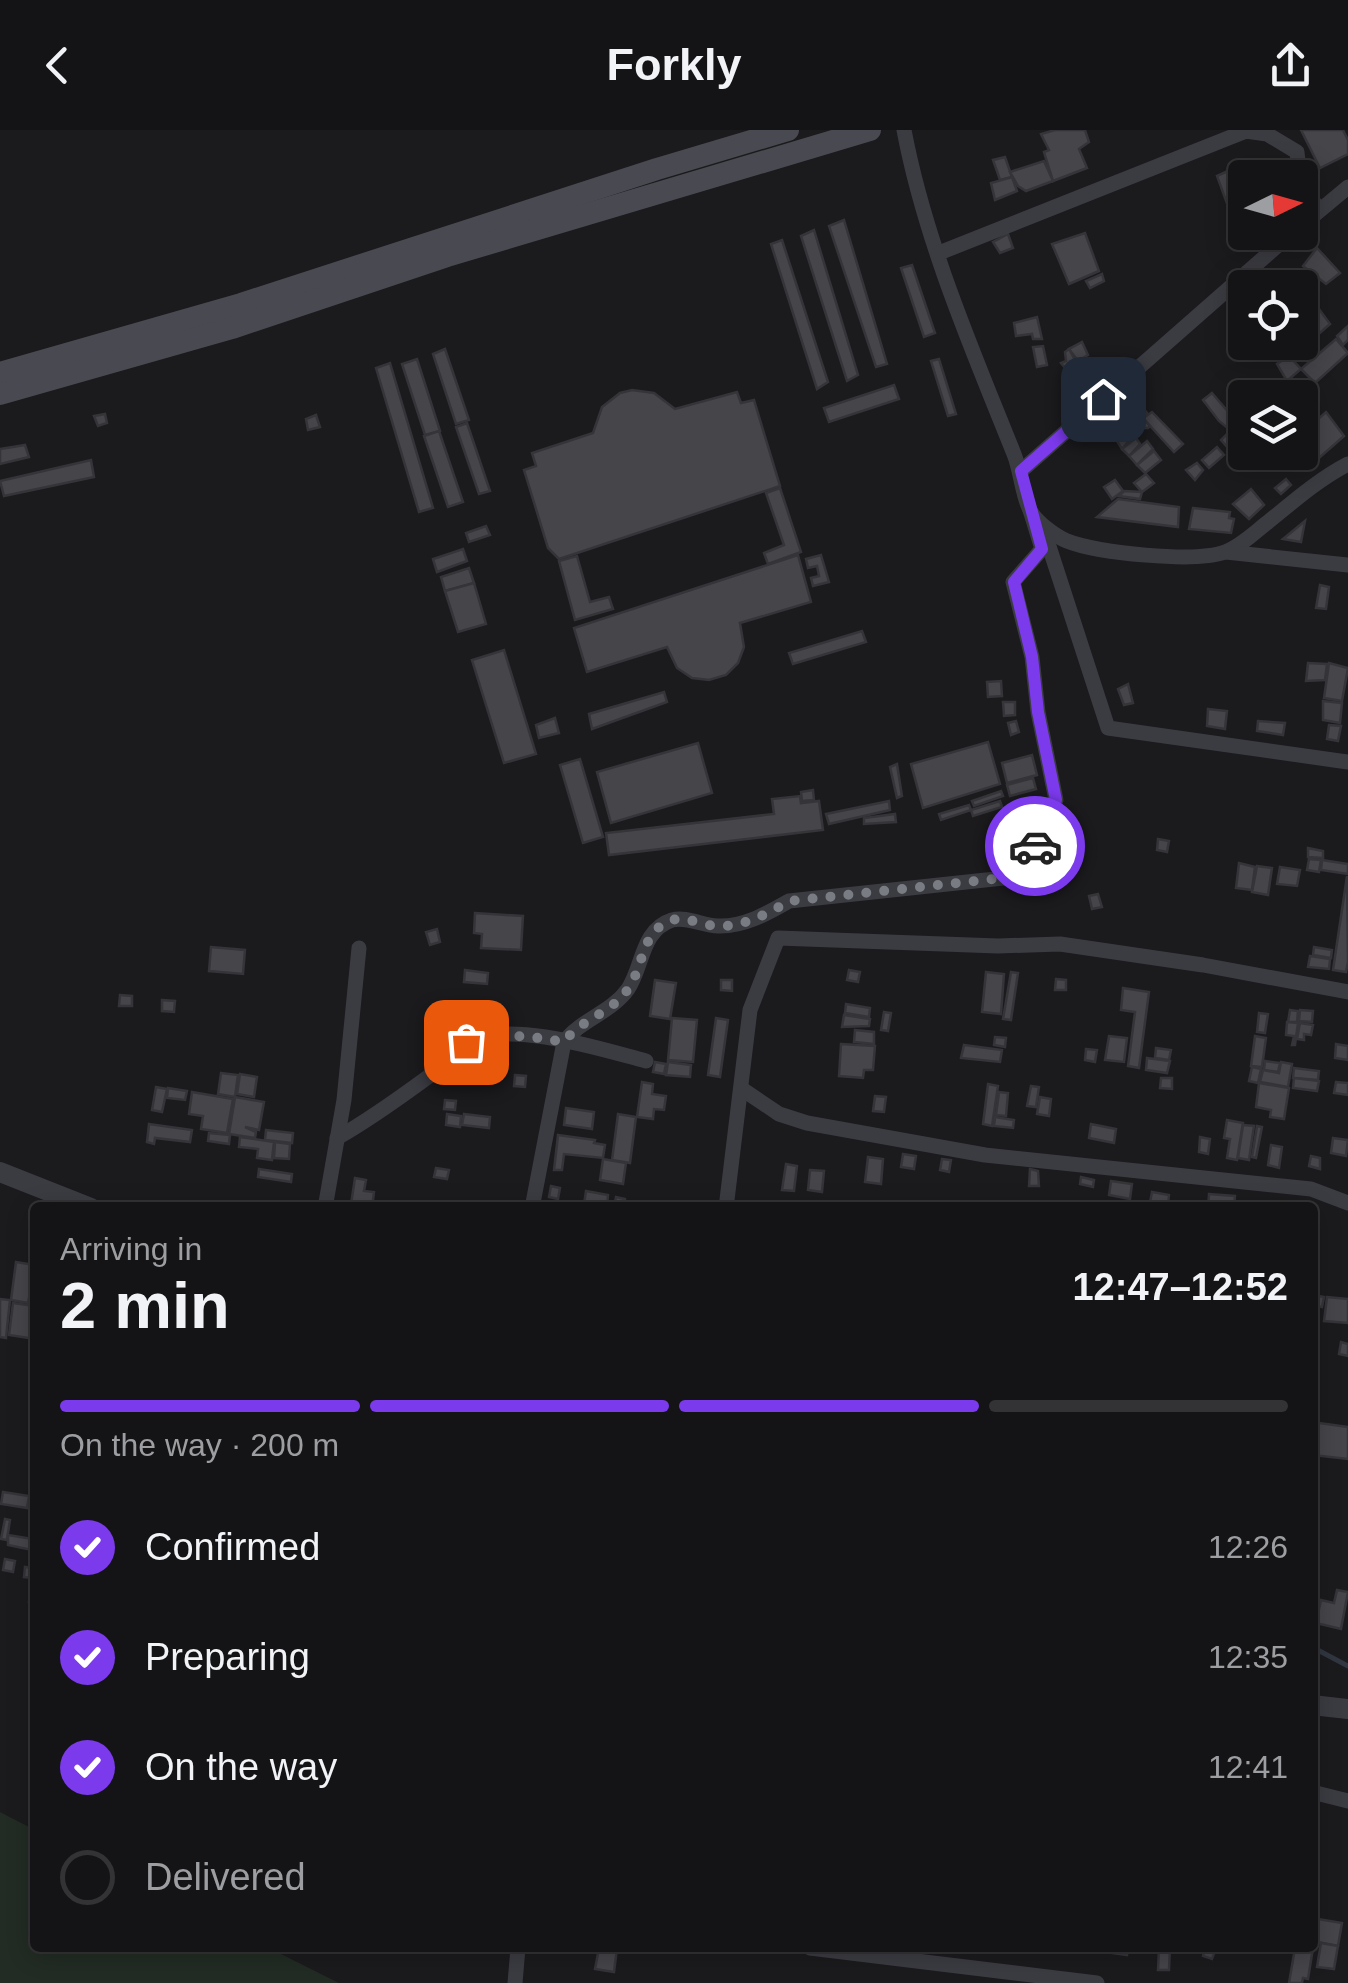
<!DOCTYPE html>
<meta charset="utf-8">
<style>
:root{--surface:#141416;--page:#212123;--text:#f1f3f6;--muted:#9d9ea1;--line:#333335;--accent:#7c3aed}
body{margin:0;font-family:Helvetica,sans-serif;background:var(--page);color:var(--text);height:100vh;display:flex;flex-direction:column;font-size:38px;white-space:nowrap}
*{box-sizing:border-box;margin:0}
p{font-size:32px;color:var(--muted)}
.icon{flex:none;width:55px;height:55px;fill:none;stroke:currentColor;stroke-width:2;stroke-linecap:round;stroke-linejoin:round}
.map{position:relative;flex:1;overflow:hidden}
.sheet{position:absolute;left:30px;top:1072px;width:1288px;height:750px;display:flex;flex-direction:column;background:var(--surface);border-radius:10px;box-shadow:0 5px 25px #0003,0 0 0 2px var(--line)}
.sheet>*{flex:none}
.needle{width:65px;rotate:85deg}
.controls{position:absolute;left:1228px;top:30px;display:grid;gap:20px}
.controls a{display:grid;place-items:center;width:90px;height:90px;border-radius:10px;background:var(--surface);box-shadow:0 5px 25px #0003,0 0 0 2px var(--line);font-size:50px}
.pin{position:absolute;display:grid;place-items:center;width:85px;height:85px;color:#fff;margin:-42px;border-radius:20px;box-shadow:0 5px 15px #0006}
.courier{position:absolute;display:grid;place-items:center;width:100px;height:100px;margin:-50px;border:8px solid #7c3aed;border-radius:50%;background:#fff;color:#222;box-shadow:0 2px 12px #0007}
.overview em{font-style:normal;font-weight:600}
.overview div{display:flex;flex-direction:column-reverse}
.overview{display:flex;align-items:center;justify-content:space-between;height:170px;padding:0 30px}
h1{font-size:65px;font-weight:600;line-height:75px}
.bar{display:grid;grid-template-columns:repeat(4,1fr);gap:15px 10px;align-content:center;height:120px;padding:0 30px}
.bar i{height:12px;border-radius:8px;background:var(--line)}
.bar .current{background:var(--accent)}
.bar p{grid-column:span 4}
ol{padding:0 30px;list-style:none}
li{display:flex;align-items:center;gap:30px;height:110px}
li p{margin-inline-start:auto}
li .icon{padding:10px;border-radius:50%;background:var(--accent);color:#fff;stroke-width:4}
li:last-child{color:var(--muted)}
li i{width:55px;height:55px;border:5px solid var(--line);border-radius:50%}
header{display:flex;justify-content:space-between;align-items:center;height:130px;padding:0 30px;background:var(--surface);font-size:45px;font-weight:600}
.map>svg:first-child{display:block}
</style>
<header><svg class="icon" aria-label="back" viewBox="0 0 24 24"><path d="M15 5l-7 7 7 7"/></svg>Forkly<svg class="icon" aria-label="share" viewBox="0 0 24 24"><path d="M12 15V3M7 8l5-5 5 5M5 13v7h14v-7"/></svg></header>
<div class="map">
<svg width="1348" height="1853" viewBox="0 0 1348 1853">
<rect width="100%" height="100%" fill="#1b1a1d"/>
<polygon fill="#222b24" points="0,1682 35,1700 35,1818 269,1818 339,1853 0,1853"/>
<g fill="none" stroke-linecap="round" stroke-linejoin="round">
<polyline stroke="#303741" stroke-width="5" points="1312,1517 1348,1536"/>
</g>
<g fill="#45454a" stroke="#353439" stroke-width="2.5">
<polygon points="1055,0 1085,0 1089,12 1079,19 1087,38 1053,51 1044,22 1049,20 1041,4"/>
<polygon points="1301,0 1343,0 1348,10 1348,24 1320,38"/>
<polygon points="1005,27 1012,47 1000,50 993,30"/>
<polygon points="1044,31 1053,51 1026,61 1018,56 1010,42"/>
<polygon points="1249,31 1261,48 1245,48 1245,97 1237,101 1217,46"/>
<polygon points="1012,47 1017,61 995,70 991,53"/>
<polygon points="844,90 887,234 876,237 829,96"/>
<polygon points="814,100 858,245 847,251 801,106"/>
<polygon points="1085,103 1099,141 1069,154 1052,114"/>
<polygon points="1008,104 1013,118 1000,123 993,112"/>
<polygon points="782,110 828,252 817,259 771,114"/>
<polygon points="1317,118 1340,143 1326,154 1303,136"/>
<polygon points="912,135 935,203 924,207 901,138"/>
<polygon points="1102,144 1104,151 1090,158 1086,151"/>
<polygon points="1319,179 1330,194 1313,209 1301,197"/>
<polygon points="1037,187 1042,209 1033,209 1032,204 1016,206 1014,193"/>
<polygon points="1348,196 1348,210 1343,215 1337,206"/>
<polygon points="1304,208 1308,213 1297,224 1292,218"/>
<polygon points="1336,209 1348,223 1315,253 1301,239"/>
<polygon points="1082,212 1088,225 1078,231 1069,219"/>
<polygon points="1043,216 1047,235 1037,237 1033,217"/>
<polygon points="445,219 469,290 456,294 433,224"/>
<polygon points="1069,219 1076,232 1065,238 1061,233 1066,231 1065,222"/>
<polygon points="1289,226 1301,239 1287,251 1277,234"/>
<polygon points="417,229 440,301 425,305 402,234"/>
<polygon points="939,229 956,284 948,286 931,231"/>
<polygon points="390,233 433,378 419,382 376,238"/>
<polygon points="1294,251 1311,270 1306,273 1300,271 1300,268 1274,268"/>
<polygon points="894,255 899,269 829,292 824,278"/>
<polygon points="632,260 654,263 675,279 737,262 741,273 754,270 780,356 559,429 548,418 524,340 536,336 532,323 593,303 602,277 620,263"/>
<polygon points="1212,263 1230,284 1235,282 1241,290 1230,300 1219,291 1203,270"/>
<polygon points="1142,277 1148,284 1143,288 1150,296 1148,298 1142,298 1132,285"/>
<polygon points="1152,282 1183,314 1174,322 1143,288"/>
<polygon points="1326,282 1344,306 1319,328 1300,305"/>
<polygon points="105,284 107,293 98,296 94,286"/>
<polygon points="316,285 320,297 308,300 306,289"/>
<polygon points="1241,290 1245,294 1245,310 1243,313 1238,308 1228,318 1221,310"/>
<polygon points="467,293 490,361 479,364 456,297"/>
<polygon points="1125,300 1132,307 1122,319 1115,308"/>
<polygon points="439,301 463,372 448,377 424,306"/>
<polygon points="1136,308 1140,314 1129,326 1122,319"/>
<polygon points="1147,311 1153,319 1137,335 1129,326"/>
<polygon points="25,315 29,327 0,334 0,319"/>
<polygon points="1217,317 1224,325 1209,338 1202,330"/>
<polygon points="1154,321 1161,330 1145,343 1137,335"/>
<polygon points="91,330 94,347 4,366 0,351"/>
<polygon points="1197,333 1203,340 1195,350 1186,340"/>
<polygon points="1146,344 1154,353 1142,362 1134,353"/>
<polygon points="1286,349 1291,355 1281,364 1275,358"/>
<polygon points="1115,350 1123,361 1112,369 1104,357"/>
<polygon points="780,358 801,422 768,434 764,423 784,415 766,363"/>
<polygon points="1251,359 1264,375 1249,389 1233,374"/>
<polygon points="1124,361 1142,362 1140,369 1119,366"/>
<polygon points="1118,369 1179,377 1178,397 1097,387"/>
<polygon points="1193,378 1230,382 1229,388 1234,389 1231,403 1189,399"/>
<polygon points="1305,391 1301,412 1283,409"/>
<polygon points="486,396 490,405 469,412 466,403"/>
<polygon points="463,419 467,431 437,442 433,429"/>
<polygon points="798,425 811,472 740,493 744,517 738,533 726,545 709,550 692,548 677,538 667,517 587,542 574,498"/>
<polygon points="821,425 829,452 813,456 811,448 819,446 817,436 808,438 806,429"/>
<polygon points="577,426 590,472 609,467 613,479 575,490 559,431"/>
<polygon points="469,438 474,453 445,461 441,447"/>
<polygon points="474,453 486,494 458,502 445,461"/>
<polygon points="1320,455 1329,457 1326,479 1316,478"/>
<polygon points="862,501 866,512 793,534 789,523"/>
<polygon points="504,520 536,624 504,633 472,530"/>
<polygon points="1308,533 1327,534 1325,550 1306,551"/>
<polygon points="1329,533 1348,538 1342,571 1324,568"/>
<polygon points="1001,551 1002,566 988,567 987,552"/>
<polygon points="1128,554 1133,573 1124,575 1118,559"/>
<polygon points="664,562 667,572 592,599 589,584"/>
<polygon points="1323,571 1342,573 1340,593 1323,590"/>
<polygon points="1003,572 1015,572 1015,585 1004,586"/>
<polygon points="1208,579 1227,581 1225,599 1207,596"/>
<polygon points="555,588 559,603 539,608 536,595"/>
<polygon points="1016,591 1019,602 1011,605 1008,593"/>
<polygon points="1258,591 1285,593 1283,605 1257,601"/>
<polygon points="1329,595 1341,596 1338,611 1327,609"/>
<polygon points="988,612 1000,654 923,678 911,634"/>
<polygon points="698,613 712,663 611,693 597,642"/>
<polygon points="1032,625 1037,645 1007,653 1002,633"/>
<polygon points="580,629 603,707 583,713 560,635"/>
<polygon points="897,634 902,666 897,668 890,637"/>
<polygon points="1033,648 1036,659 1010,666 1007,655"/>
<polygon points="813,660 814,670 802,671 801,662"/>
<polygon points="1001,661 1003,666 974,676 972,671"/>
<polygon points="800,666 801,673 819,671 823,700 609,725 606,703 774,684 772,669"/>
<polygon points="889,671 890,680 829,694 826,684"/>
<polygon points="1000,671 1002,677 973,686 971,680"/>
<polygon points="969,675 971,680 941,690 939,684"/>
<polygon points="895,684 896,692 864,694 864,688"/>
<polygon points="1158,709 1169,711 1167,722 1157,720"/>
<polygon points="1308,718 1323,721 1323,728 1308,727"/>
<polygon points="1309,729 1321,730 1319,742 1307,740"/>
<polygon points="1322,730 1348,734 1348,744 1321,740"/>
<polygon points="1239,733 1255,737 1252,760 1236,758"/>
<polygon points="1257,736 1272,738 1268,765 1252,762"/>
<polygon points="1280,737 1300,740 1297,756 1277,754"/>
<polygon points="1347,746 1348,832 1346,842 1333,840"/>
<polygon points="1098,764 1102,777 1092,779 1089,766"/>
<polygon points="475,783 523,786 521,820 481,818 482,804 474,803"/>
<polygon points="437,799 440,812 430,815 426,802"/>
<polygon points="211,817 245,820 243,844 209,841"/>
<polygon points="1314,817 1332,820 1331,828 1313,825"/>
<polygon points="1310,826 1330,829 1329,839 1308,837"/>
<polygon points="465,840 488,843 487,854 464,852"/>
<polygon points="849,840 860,842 858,852 847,850"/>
<polygon points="986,842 1004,844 1001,884 982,882"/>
<polygon points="1011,842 1018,843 1011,890 1003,889"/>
<polygon points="1056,849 1066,850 1066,860 1055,860"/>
<polygon points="655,850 676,853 670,889 650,886"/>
<polygon points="721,850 732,850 732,861 721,860"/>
<polygon points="1123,858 1149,862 1139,938 1128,936 1135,882 1121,880"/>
<polygon points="120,865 132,866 132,876 119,876"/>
<polygon points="162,870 175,871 174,882 162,881"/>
<polygon points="846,874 870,878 869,887 845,883"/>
<polygon points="1290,880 1298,881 1297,892 1288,892"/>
<polygon points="1300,880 1313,881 1312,892 1299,891"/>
<polygon points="457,881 469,882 467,903 455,901"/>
<polygon points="884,882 891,883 888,901 881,900"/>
<polygon points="1259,883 1268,884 1265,903 1257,902"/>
<polygon points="844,885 870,889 869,896 842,897"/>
<polygon points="672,888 697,890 693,932 668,930"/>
<polygon points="716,888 728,890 720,947 708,945"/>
<polygon points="1287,892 1298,893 1295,915 1292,915 1294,906 1286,905"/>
<polygon points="1300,893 1313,895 1311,905 1304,904 1304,910 1297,909"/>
<polygon points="855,900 874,902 874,914 854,912"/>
<polygon points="1109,906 1127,908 1124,932 1105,930"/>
<polygon points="1255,906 1266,908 1262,937 1251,936"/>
<polygon points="995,907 1006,908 1005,917 994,915"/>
<polygon points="841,914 875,916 873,940 864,940 863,948 839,946"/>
<polygon points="1336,914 1348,916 1348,930 1335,928"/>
<polygon points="964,915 1002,920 1000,932 961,928"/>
<polygon points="1156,918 1171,920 1169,930 1155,928"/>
<polygon points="1086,919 1097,920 1095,932 1085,930"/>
<polygon points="1147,928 1170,931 1167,943 1146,940"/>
<polygon points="1265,931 1280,933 1278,942 1264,940"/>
<polygon points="655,932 666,934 664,944 653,942"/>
<polygon points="668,932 691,935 690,947 666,945"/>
<polygon points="1281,932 1292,934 1288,957 1260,952 1263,940 1279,943"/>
<polygon points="1252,937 1261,939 1258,953 1249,951"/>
<polygon points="1294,938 1319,941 1318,950 1293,948"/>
<polygon points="221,943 238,945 235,967 218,964"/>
<polygon points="240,944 257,947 254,967 237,964"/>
<polygon points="515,945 526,946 525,957 514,956"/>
<polygon points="1161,948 1172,948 1172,959 1160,958"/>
<polygon points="1294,948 1319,951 1317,961 1293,958"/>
<polygon points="642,952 653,954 652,964 666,966 664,980 654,979 653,989 637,987"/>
<polygon points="1336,952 1348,953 1348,965 1334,963"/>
<polygon points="1259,953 1289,958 1284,989 1270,987 1271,980 1256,977"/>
<polygon points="988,954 998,956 992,996 983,994"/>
<polygon points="1031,956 1039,957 1036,977 1027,976"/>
<polygon points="156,957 167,959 162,982 152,980"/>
<polygon points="168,958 187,961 185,970 167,968"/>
<polygon points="192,962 233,969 227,1003 201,999 203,986 189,984"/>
<polygon points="999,962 1008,963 1006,986 996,985"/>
<polygon points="875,966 886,967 884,982 873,981"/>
<polygon points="235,967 264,972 259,1000 245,997 256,1002 255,1008 229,1004"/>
<polygon points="1040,967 1051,969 1049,986 1037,984"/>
<polygon points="445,970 456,971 455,980 444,979"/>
<polygon points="566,978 594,982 592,999 564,995"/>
<polygon points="447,984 461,986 460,997 446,995"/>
<polygon points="464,984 490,987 489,998 462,995"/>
<polygon points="618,984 636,987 630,1033 612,1030"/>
<polygon points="995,987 1014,990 1013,998 994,996"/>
<polygon points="1227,990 1243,993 1237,1030 1227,1028 1230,1009 1224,1008"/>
<polygon points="149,994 192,1000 190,1012 155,1008 154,1014 147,1012"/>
<polygon points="1091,994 1116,999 1114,1013 1089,1008"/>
<polygon points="1243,995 1254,996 1249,1030 1238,1028"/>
<polygon points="1257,996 1262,997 1256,1028 1252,1027"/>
<polygon points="266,1000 293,1003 292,1013 265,1010"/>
<polygon points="209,1003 230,1005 229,1014 208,1011"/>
<polygon points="558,1005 595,1010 594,1013 605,1015 603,1028 564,1024 562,1040 554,1040"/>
<polygon points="240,1007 274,1012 272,1030 257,1028 258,1019 239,1017"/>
<polygon points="1200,1007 1210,1009 1208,1024 1199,1022"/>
<polygon points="1333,1008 1348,1010 1346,1026 1331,1023"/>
<polygon points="275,1012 290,1014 289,1029 274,1028"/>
<polygon points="1271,1015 1282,1017 1279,1038 1268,1035"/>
<polygon points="903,1024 916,1026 914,1039 901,1037"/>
<polygon points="1311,1026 1320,1028 1320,1039 1309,1036"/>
<polygon points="868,1027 883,1029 881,1054 865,1052"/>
<polygon points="603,1029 626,1033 623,1054 600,1050"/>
<polygon points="942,1029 951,1030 949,1042 940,1040"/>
<polygon points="786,1034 797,1036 794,1061 782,1060"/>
<polygon points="436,1038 449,1040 447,1049 434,1047"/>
<polygon points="259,1039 292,1044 291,1052 258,1047"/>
<polygon points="1030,1039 1038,1041 1039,1056 1029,1056"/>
<polygon points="810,1040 824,1041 822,1062 808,1060"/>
<polygon points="1081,1047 1094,1050 1093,1057 1080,1054"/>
<polygon points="355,1048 366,1050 364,1061 374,1062 372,1078 351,1074"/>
<polygon points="1111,1051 1132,1054 1130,1069 1109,1065"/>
<polygon points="551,1056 560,1058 558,1069 549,1067"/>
<polygon points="586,1061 608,1065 607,1077 584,1074"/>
<polygon points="1152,1062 1169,1065 1168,1075 1150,1072"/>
<polygon points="1209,1064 1235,1066 1234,1078 1208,1078"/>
<polygon points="616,1067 625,1069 624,1078 614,1077"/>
<polygon points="16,1132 35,1135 28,1173 11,1170"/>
<polygon points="1314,1165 1324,1167 1322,1177 1312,1175"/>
<polygon points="1327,1167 1348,1169 1348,1193 1324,1191"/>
<polygon points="0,1169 10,1170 6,1208 0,1207"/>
<polygon points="13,1173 35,1176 35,1209 9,1205"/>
<polygon points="1341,1212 1348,1214 1348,1226 1339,1224"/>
<polygon points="1312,1292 1348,1297 1348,1329 1312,1325"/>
<polygon points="3,1362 29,1366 27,1378 1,1374"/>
<polygon points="5,1389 10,1390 7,1410 1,1409"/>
<polygon points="8,1405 33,1409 32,1420 8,1415"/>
<polygon points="5,1429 15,1431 13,1442 3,1440"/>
<polygon points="34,1429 35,1448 24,1447 25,1437 33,1438"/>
<polygon points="31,1453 35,1453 35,1472 29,1472"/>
<polygon points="1337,1460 1348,1462 1341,1499 1316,1493 1321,1470 1334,1473"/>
<polygon points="1312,1788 1342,1793 1338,1816 1312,1811"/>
<polygon points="1314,1812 1308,1849 1303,1848 1302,1853 1289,1853 1295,1818 1312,1818"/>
<polygon points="1321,1813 1338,1816 1334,1839 1317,1837"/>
<polygon points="599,1818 617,1819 614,1842 595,1839"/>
<polygon points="1113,1818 1128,1818 1127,1825 1112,1823"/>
<polygon points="1159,1818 1170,1818 1169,1840 1158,1840"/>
<polygon points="1205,1818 1216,1818 1212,1829 1203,1826"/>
</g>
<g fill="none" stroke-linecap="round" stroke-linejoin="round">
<g stroke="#3b3c42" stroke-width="15">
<path d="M904 0C925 111 972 219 1014 324 1021 341 1022 367 1031 382 1038 393 1055 406 1067 411 1097 423 1195 433 1225 422 1241 416 1255 402 1268 392 1294 371 1319 349 1348 334"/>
<polyline points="1300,51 1319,80"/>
<polyline points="1300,97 1348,57"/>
<polyline points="939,123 1246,1 1267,4 1297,22 1300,48"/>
<polyline points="1021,341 1293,102"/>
<polyline points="1046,407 1108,598 1348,632"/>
<polyline points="1226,422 1348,435"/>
<polyline points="742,959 779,984 807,993 985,1025 1311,1059 1348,1073"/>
<path d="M337 1008C369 990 398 969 428 947 442 936 453 918 469 911 514 891 600 919 646 931"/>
<polyline points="325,1078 344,970 359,818"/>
<path d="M532 1078 564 912C581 889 611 883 628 859 643 837 641 800 672 790 687 786 703 796 718 796 744 797 768 783 789 771L1022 746 1056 670 1038 582 1032 527 1013 452 1042 419 1030 380"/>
<polyline points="726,1078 750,880 778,808 998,816 1060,814 1203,835 1348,862"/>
<polyline points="1312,1662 1348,1671"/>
<polyline points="810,1818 1097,1853"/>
<polyline points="515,1853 518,1818"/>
</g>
<g stroke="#3b3c42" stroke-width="20">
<polyline points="0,1042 91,1078"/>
<polyline points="1312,1575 1348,1579"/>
</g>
<g stroke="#494a51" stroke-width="22">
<polyline points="0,243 241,174 657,39 788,0"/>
<polyline points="0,264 232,198 447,126 870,0"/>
</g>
</g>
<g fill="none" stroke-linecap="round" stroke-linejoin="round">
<path stroke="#7a7c84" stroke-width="10" stroke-dasharray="0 18" d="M466 912C499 902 530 906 564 912 581 889 612 883 628 859 644 837 641 800 672 790 687 786 703 796 718 796 744 797 768 783 790 771L1022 746 1035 716"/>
<polyline stroke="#7c3aed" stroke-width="12" points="1035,716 1056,670 1038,582 1032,527 1014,452 1042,419 1021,341 1103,269"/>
</g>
</svg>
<div class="controls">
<a><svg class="needle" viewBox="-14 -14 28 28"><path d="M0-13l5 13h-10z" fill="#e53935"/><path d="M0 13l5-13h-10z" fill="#9d9ea1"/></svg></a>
<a><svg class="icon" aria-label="locate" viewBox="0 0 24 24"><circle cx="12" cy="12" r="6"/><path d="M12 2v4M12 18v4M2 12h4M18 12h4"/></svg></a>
<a><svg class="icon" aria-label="layers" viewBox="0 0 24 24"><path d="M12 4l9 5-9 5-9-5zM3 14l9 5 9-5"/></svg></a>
</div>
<div class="pin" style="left:466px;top:912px;background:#ea580c"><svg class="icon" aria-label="bag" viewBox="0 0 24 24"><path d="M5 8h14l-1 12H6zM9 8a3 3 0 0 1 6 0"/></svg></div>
<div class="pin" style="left:1103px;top:269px;background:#1f2937"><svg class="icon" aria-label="home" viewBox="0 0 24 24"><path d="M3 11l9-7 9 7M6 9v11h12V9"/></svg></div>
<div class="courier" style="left:1035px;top:716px"><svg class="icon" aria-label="car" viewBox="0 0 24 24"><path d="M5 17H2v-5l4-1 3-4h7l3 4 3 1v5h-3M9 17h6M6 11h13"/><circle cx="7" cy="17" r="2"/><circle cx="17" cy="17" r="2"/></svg></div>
<section class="sheet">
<div class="overview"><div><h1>2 min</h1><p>Arriving in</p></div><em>12:47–12:52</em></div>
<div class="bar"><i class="current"></i><i class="current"></i><i class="current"></i><i></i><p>On the way · 200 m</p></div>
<ol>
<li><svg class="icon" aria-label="check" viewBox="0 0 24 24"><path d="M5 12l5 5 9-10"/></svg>Confirmed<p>12:26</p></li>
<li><svg class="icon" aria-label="check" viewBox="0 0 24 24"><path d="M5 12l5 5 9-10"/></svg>Preparing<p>12:35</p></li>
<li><svg class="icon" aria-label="check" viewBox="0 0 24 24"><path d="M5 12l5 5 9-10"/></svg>On the way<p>12:41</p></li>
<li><i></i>Delivered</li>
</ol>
</section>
</div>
